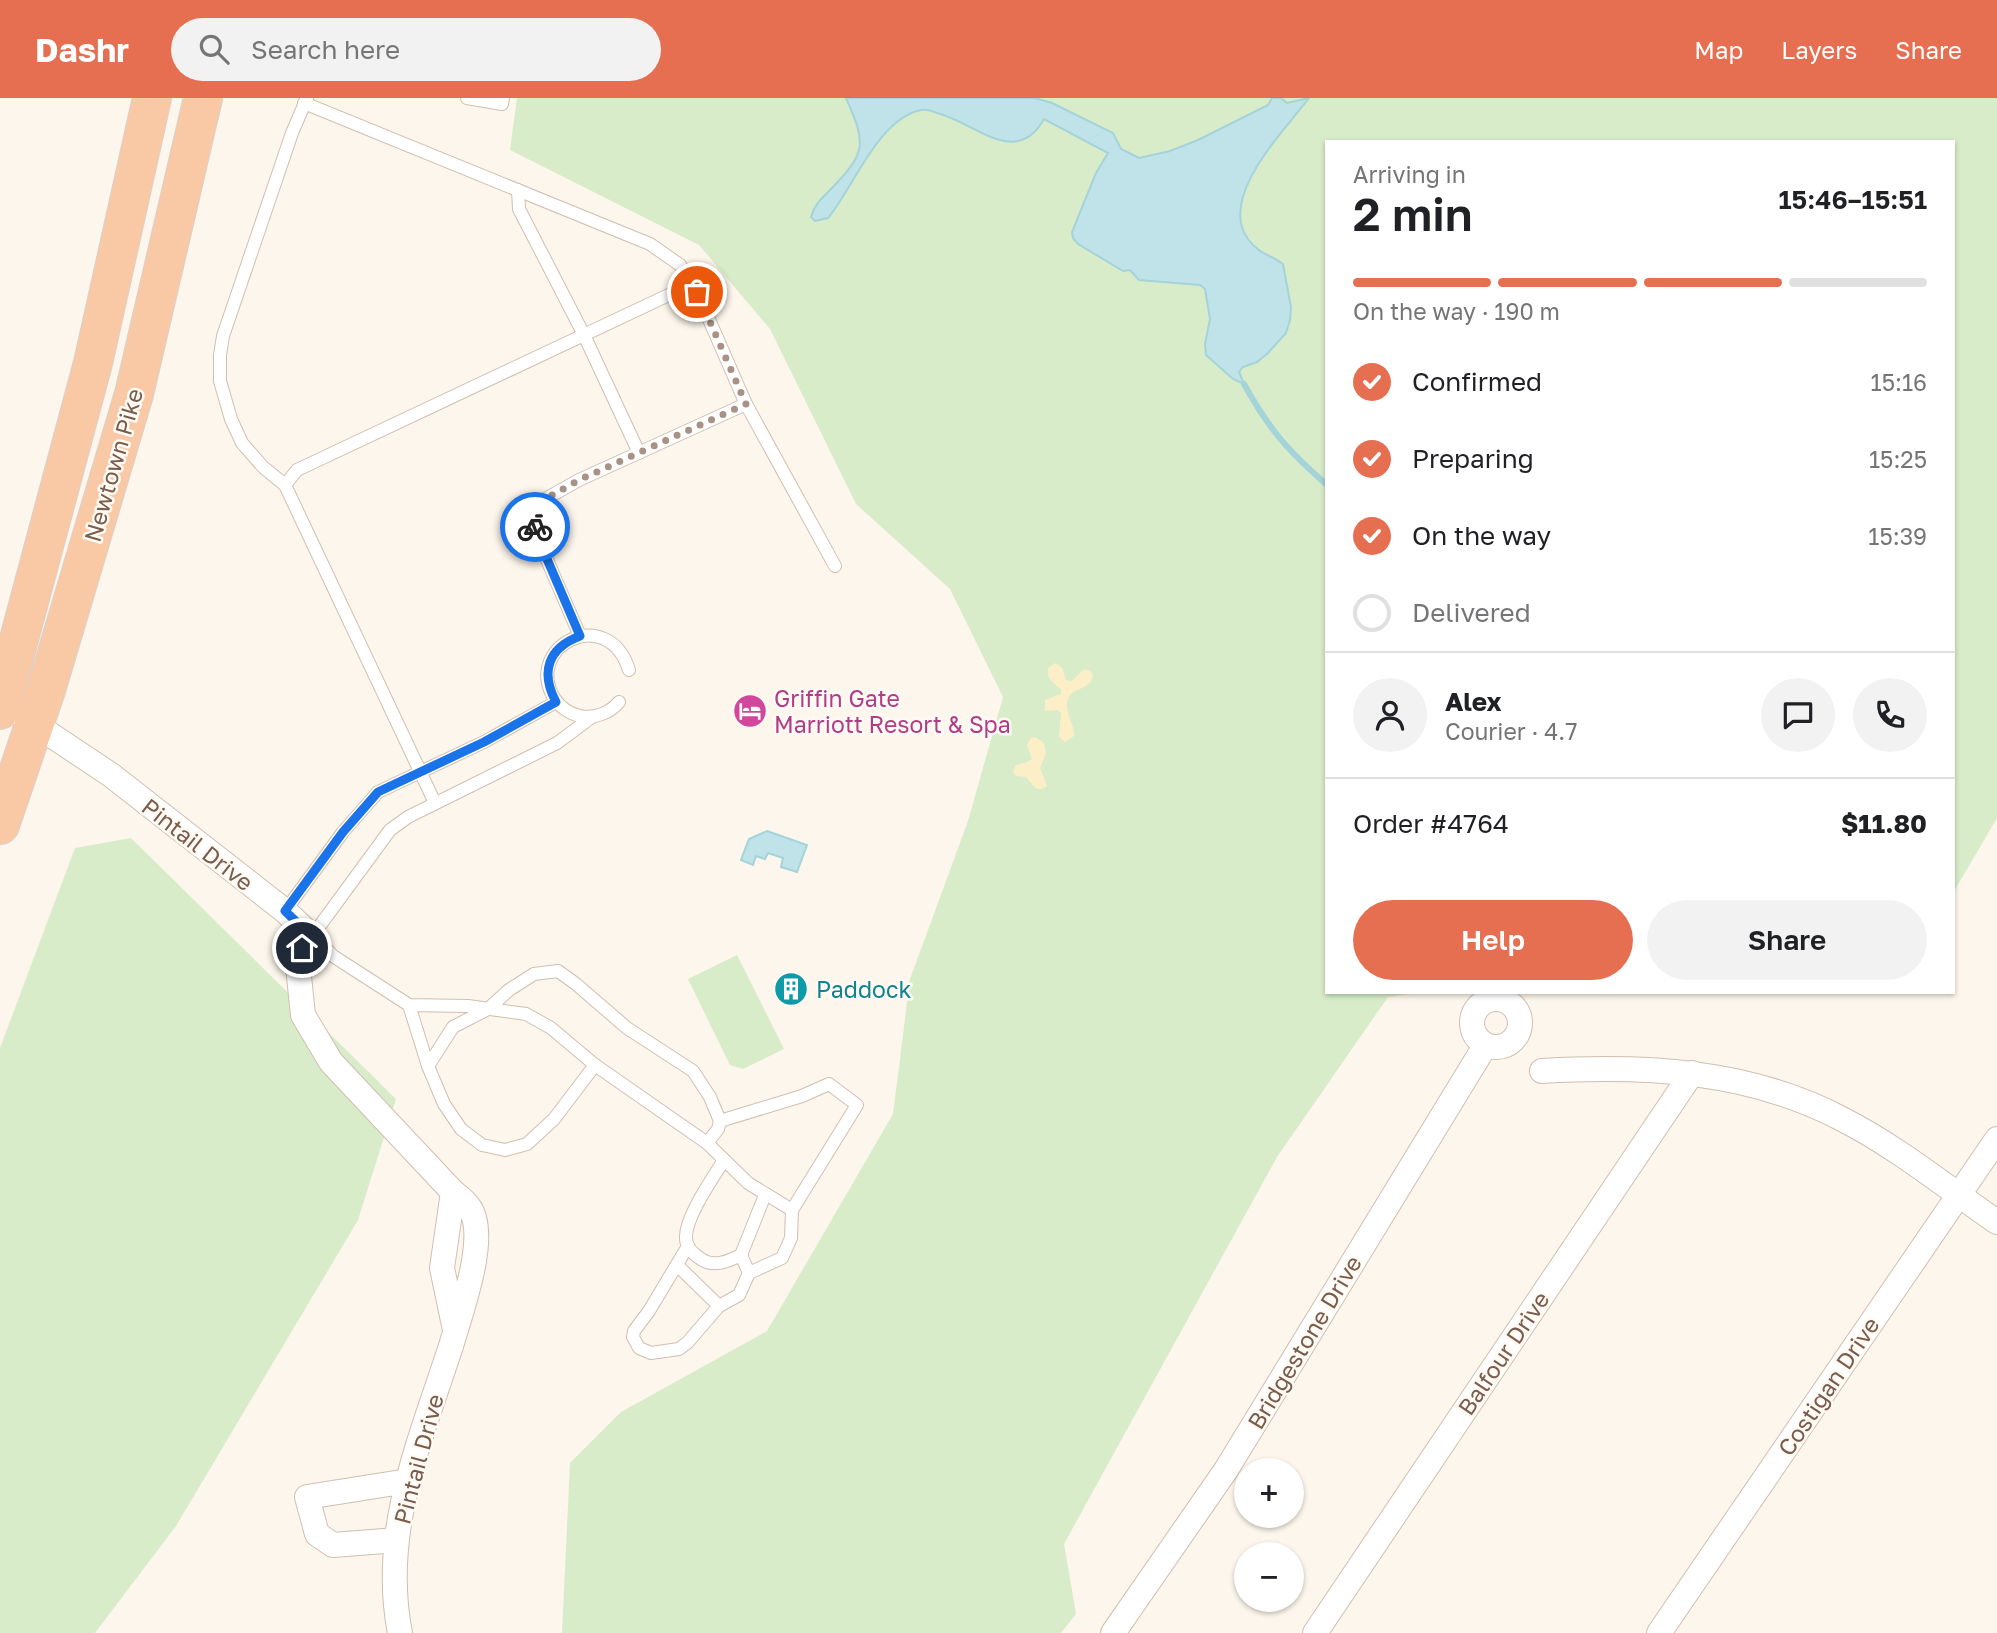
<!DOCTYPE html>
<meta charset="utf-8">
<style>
:root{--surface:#fff;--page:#f2f2f2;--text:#202124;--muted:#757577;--line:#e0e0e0;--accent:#e76f51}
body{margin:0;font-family:"Golos Text",sans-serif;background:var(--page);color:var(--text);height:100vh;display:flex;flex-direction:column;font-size:26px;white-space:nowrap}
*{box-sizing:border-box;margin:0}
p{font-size:23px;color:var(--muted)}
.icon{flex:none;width:38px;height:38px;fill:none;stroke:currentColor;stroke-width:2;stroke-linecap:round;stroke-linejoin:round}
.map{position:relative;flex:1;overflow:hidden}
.sheet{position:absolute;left:1325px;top:42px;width:630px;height:854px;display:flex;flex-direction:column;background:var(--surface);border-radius:0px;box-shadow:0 2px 5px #0004}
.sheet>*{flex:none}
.tools{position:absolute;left:1234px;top:1360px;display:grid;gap:14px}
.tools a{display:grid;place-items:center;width:70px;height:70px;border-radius:50%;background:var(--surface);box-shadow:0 2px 5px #0004;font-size:35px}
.pin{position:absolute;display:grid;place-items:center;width:60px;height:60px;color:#fff;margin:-30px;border:4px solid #fff;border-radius:50%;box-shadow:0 2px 7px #0007}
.courier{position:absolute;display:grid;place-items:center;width:70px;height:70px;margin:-35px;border:5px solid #1a73e8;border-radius:50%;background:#fff;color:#222;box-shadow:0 2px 9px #0007}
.overview em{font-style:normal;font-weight:600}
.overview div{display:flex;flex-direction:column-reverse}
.overview{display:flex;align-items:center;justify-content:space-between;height:119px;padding:0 28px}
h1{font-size:46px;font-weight:600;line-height:52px}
.bar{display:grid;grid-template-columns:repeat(4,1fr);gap:10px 7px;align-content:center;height:84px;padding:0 28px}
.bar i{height:9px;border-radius:5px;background:var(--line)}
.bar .active{background:var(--accent)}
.bar p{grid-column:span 4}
.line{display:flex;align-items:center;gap:18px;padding:0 28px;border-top:2px solid var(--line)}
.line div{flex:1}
.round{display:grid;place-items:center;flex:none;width:74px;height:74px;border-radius:37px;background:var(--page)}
ol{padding:0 28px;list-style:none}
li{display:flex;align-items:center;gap:21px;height:77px}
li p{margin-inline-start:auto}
li .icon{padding:7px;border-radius:50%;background:var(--accent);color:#fff;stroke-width:4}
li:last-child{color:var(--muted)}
li i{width:38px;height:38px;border:4px solid var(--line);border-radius:50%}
.cta{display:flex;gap:14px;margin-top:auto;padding:14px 28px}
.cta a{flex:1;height:80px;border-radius:42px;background:var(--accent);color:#fff;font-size:28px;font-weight:600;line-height:80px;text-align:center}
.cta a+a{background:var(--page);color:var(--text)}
header{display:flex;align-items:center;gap:42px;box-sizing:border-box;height:98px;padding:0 35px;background:var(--accent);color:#fff}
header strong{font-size:33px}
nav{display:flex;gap:38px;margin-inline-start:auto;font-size:24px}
.search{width:490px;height:63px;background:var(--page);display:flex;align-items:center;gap:18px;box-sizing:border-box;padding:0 24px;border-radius:38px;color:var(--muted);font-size:26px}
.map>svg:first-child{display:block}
</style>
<header>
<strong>Dashr</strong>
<div class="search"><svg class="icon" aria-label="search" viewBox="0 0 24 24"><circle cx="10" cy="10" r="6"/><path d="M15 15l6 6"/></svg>Search here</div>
<nav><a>Map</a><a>Layers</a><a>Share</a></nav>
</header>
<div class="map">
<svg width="1997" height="1535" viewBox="0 0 1997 1535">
<rect width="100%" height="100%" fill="#fdf6ec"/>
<g fill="#d8ecc9">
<polygon points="517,0 1997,0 1997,720 1953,795 1953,44 1326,44 1326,894 1423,894 1388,899 1277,1059 1064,1446 1076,1516 1061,1535 562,1535 570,1365 621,1314 767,1233 893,1016 910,881 968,723 1003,599 950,491 856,406 770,231 699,147 510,52"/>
<polygon points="131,740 396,1001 358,1122 176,1428 95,1535 0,1535 0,950 75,750"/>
<polygon points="737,857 784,951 743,971 730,967 688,881"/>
</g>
<g fill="#fcefc7">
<path d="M1055 565 1062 570 1066 582 1072 583 1084 571 1091 573 1093 577C1090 593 1075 588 1069 599 1062 611 1075 626 1074 638L1065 644 1059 639 1061 615 1057 612 1045 613V602L1061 596V592C1054 584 1046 582 1048 570Z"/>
<path d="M1035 639 1044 645 1046 655 1040 670 1047 688C1036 696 1033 686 1026 679L1016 678 1013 674 1016 667 1025 665 1032 661 1027 647 1031 640Z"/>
</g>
<g fill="#bfe3e8" stroke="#a5d3da" stroke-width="2">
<path d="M846 0H1035L1052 5 1113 35 1121 51 1139 60 1170 53 1198 42 1268 7 1272 0H1281L1287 5 1309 0C1286 31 1217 99 1248 141 1260 157 1269 156 1283 166L1291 209 1290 222 1286 235 1267 256 1257 264 1243 269 1239 274 1244 286 1233 281 1206 257 1205 246 1210 221 1205 191 1200 187 1139 182 1130 172 1123 173 1078 146 1073 140 1072 134 1096 75 1108 55 1044 21C1016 71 974 24 937 15 932 13 926 11 921 12 879 20 853 90 828 120L815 123 811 119C814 107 821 101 830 92 866 55 867 47 846 0Z"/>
<polygon points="767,733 807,747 797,774 781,769 783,760 768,755 765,761 756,758 753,767 741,762 749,741"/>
</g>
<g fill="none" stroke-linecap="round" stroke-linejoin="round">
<path stroke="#a5d3da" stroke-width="6" d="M1244 286C1269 331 1287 352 1326 386"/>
<g stroke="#d1beb0" stroke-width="14">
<g id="service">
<polyline points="307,0 292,35 223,238 220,257 220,283 231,321 242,345 263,369 285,387 435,705"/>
<polyline points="467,0 502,6 503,0"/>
<polyline points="304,5 650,146 680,167 697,194 746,306 835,468"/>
<polyline points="518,92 519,111 584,237 639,355"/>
<polyline points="285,387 297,372 692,186"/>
<polyline points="580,538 535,434 536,420 547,400 579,382 746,306"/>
<path d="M619 604C610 615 594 621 580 618 570 616 560 609 554 600 523 548 608 505 629 572"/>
<polyline points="285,813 343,734 378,694 484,644 556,604"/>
<polyline points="305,832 313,837 333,858 409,907 428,968 444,1006 461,1031 482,1047 505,1052 527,1046 554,1021 595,967 551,930 526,916 468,908 409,907"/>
<polyline points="313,837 390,732 408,719 557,645 592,619"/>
<polyline points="428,968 453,929 488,911 509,892 534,876 558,873 576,886 627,930 693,973 710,999 720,1023 718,1031 707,1045 595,967"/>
<polyline points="707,1045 748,1085 792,1112 857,1007 829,986 802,998 720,1023"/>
<path d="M724 1062C713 1080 685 1119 686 1140 686 1150 693 1156 701 1161 714 1170 729 1163 741 1157L765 1097"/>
<polyline points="688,1148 649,1213 634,1233 633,1239 639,1250 651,1255 679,1251 688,1244 719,1208 739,1197 749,1175 741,1157"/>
<polyline points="677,1167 719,1208"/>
<polyline points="749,1175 782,1160 791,1140 792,1112"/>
</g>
</g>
<g stroke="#d1beb0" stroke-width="26">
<g id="minor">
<polyline points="24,619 111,677 285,813 305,832 298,869 303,917 331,964 453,1094"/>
<circle cx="1496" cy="925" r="24"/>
<path d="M1542 973C1645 967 1749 972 1842 1021 1897 1049 1946 1089 1997 1124"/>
<polyline points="397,1442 333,1447 317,1436 307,1399 408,1383"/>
<path d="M400 1535C380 1434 420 1343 451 1248 460 1216 490 1137 469 1109 465 1103 458 1098 453 1094L442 1170 455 1232"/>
<polyline points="1113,1535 1226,1372 1485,948"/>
<polyline points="1315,1535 1692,975"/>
<polyline points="1659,1535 1997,1041"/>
</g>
</g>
<g stroke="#dad1cd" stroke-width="40">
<g id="trunk">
<polyline points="0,612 93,265 152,0"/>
<polyline points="0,727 46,592 134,296 203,0"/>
</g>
</g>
<use href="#service" stroke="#fff" stroke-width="12"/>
<use href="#minor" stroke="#fff" stroke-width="24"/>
<use href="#trunk" stroke="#f9c8a4" stroke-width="38"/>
</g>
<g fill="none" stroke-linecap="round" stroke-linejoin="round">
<polyline stroke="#a89285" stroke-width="7" stroke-dasharray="0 12.6" points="535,429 536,420 547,400 579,382 746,306 697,194"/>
<path stroke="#1a73e8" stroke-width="9" d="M302 850 305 832 285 813 343 734 378 694 484 644 556 604C540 574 548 550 580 538L535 433V429"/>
</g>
<defs>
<g id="hotel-disc" transform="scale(1.75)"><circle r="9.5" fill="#d1479c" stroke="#fffaf3"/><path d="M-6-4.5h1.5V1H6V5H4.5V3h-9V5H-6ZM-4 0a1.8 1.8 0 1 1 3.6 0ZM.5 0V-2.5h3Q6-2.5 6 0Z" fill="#fff"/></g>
<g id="building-disc" transform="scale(1.75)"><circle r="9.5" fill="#0f9aa8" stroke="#fffaf3"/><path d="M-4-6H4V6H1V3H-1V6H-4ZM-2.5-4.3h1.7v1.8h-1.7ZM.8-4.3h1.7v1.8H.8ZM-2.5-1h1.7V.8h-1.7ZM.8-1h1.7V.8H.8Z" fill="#fff"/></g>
</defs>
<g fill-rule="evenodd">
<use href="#hotel-disc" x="750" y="613"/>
<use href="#building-disc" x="791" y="891"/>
</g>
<g text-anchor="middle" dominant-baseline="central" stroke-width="5" stroke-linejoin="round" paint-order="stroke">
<g font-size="23" fill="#7a5c4d" stroke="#fffaf3">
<text transform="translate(113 367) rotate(-74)">Newtown Pike</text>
<text transform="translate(198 746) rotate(38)">Pintail Drive</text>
<text transform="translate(1304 1244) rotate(-59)">Bridgestone Drive</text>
<text transform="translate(1503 1255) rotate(-56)">Balfour Drive</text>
<text transform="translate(1828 1288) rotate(-56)">Costigan Drive</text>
<text transform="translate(418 1361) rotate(-75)">Pintail Drive</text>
</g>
<g font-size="23" fill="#b23c85" stroke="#fffaf3" text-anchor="start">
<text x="774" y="600">Griffin Gate<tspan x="774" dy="26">Marriott Resort &amp; Spa</tspan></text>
</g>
<g font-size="23" fill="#0d838f" stroke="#fffaf3" text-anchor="start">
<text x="816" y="891">Paddock</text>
</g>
</g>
</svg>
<div class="tools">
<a>+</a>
<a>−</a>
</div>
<div class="pin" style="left:697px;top:194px;background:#ea580c"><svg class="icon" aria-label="bag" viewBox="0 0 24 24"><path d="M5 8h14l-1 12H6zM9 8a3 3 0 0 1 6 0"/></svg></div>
<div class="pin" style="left:302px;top:850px;background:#1f2937"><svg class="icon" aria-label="home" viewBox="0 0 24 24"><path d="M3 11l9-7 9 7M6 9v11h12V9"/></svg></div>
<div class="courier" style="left:535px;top:429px"><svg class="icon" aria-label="bike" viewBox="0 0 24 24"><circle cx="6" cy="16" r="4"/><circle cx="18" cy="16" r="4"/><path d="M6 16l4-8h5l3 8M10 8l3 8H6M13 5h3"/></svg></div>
<section class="sheet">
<div class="overview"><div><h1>2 min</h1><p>Arriving in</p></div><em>15:46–15:51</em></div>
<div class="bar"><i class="active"></i><i class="active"></i><i class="active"></i><i></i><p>On the way · 190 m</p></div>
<ol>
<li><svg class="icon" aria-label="check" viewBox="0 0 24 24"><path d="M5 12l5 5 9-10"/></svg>Confirmed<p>15:16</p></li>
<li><svg class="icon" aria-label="check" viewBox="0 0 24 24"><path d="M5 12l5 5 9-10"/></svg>Preparing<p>15:25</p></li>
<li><svg class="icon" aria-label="check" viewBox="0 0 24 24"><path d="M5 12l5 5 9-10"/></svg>On the way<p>15:39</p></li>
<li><i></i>Delivered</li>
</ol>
<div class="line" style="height:126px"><a class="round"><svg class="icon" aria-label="person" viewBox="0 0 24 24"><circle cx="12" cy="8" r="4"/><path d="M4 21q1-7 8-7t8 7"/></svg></a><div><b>Alex</b><p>Courier · 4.7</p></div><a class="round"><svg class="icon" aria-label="chat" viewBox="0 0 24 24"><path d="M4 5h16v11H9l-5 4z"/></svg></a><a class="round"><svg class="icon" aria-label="phone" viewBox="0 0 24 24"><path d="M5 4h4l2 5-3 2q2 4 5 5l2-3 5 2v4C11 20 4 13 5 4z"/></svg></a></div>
<div class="line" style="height:91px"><div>Order #4764</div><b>$11.80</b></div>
<div class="cta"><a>Help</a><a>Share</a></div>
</section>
</div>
